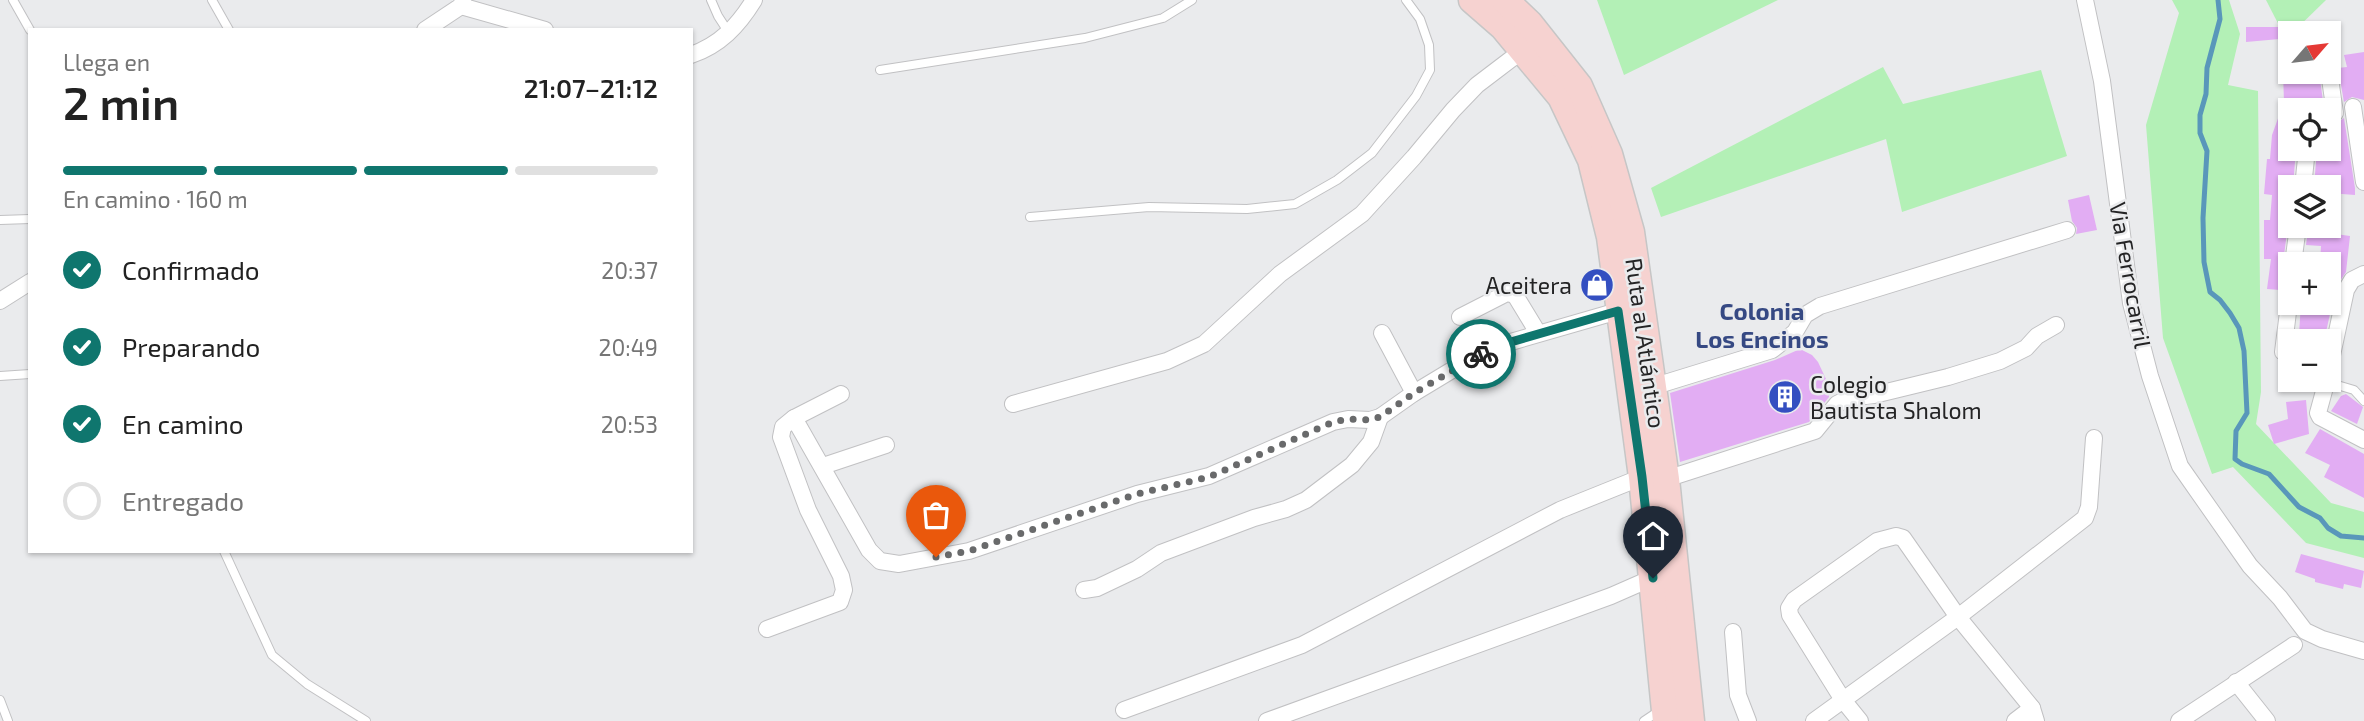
<!DOCTYPE html>
<html lang="es">
<meta charset="utf-8">
<style>
:root{--surface:#fff;--page:#f2f2f2;--text:#222;--muted:#767676;--line:#e0e0e0;--accent:#0f766e}
body{margin:0;font-family:"Exo 2",sans-serif;background:var(--page);color:var(--text);height:100vh;display:flex;flex-direction:column;font-size:26px;white-space:nowrap}
*{box-sizing:border-box;margin:0}
p{font-size:23px;color:var(--muted)}
.icon{flex:none;width:38px;height:38px;fill:none;stroke:currentColor;stroke-width:2;stroke-linecap:round;stroke-linejoin:round}
.map{position:relative;flex:1;overflow:hidden}
.side{position:absolute;left:28px;top:28px;width:665px;height:525px;display:flex;flex-direction:column;background:var(--surface);border-radius:0px;box-shadow:0 2px 5px #0004}
.side>*{flex:none}
.needle{width:46px;rotate:62deg}
.tools{position:absolute;left:2278px;top:21px;display:grid;gap:14px}
.tools a{display:grid;place-items:center;width:63px;height:63px;border-radius:0px;background:var(--surface);box-shadow:0 2px 5px #0004;font-size:35px}
.pin{position:absolute;display:grid;place-items:center;width:60px;height:60px;color:#fff;margin:-72px -30px;border-radius:50% 50% 50% 0;rotate:-45deg;box-shadow:0 0 7px #0007}
.pin .icon{rotate:45deg}
.courier{position:absolute;display:grid;place-items:center;width:70px;height:70px;margin:-35px;border:5px solid #0f766e;border-radius:50%;background:#fff;color:#222;box-shadow:0 2px 9px #0007}
.overview em{font-style:normal;font-weight:600}
.overview div{display:flex;flex-direction:column-reverse}
.overview{display:flex;align-items:center;justify-content:space-between;height:119px;padding:0 35px}
h1{font-size:46px;font-weight:600;line-height:52px}
.bar{display:grid;grid-template-columns:repeat(4,1fr);gap:10px 7px;align-content:center;height:84px;padding:0 35px}
.bar i{height:9px;border-radius:5px;background:var(--line)}
.bar .current{background:var(--accent)}
.bar p{grid-column:span 4}
ol{padding:0 35px;list-style:none}
li{display:flex;align-items:center;gap:21px;height:77px}
li p{margin-inline-start:auto}
li .icon{padding:7px;border-radius:50%;background:var(--accent);color:#fff;stroke-width:4}
li:last-child{color:var(--muted)}
li i{width:38px;height:38px;border:4px solid var(--line);border-radius:50%}
.map>svg:first-child{display:block}
</style>
<div class="map">
<svg width="2364" height="721" viewBox="0 0 2364 721">
<rect width="100%" height="100%" fill="#eaebed"/>
<g fill="#b3f0b6">
<polygon points="1597,0 1778,0 1624,75"/>
<polygon points="2172,0 2229,0 2240,34 2228,85 2258,91 2261,392 2256,424 2331,503 2364,512 2364,558 2306,543 2233,467 2212,474 2163,338 2146,125 2179,13"/>
<polygon points="2266,0 2326,0 2286,39"/>
<polygon points="1883,67 1903,104 2041,70 2067,156 1902,212 1886,139 1661,217 1651,188"/>
</g>
<g fill="none" stroke-linecap="round" stroke-linejoin="round">
<polyline stroke="#5997ba" stroke-width="5" points="2218,0 2220,19 2207,68 2206,94 2200,115 2200,133 2207,151 2203,218 2204,262 2210,292 2220,300 2230,313 2239,328 2244,351 2247,413 2236,431 2235,459 2242,464 2269,474 2299,507 2320,518 2328,528 2341,536 2364,538"/>
</g>
<g fill="#e2adf3">
<polygon points="2246,27 2285,27 2296,29 2296,33 2291,33 2291,38 2246,42"/>
<polygon points="2364,52 2364,100 2352,97 2344,102 2338,68 2347,67 2344,55"/>
<polygon points="2283,72 2319,72 2323,101 2291,102 2291,149 2296,149 2293,187 2291,187 2291,219 2288,225 2283,263 2284,269 2289,274 2289,278 2282,282 2280,290 2267,289 2271,259 2264,259 2264,220 2270,220 2272,195 2264,194 2267,159 2270,159 2272,135 2284,102"/>
<polygon points="2344,118 2355,188 2355,195 2329,193 2329,187 2314,187 2317,149 2329,149 2329,121 2337,123"/>
<polygon points="2089,195 2097,230 2076,234 2077,228 2072,221 2068,200"/>
<polygon points="2308,230 2350,236 2346,272 2336,287 2324,341 2303,341 2304,334 2299,334 2301,303 2329,303 2329,264 2320,264 2321,246 2306,245"/>
<polygon points="1800,349 1812,355 1818,362 1826,379 1829,394 1829,397 1809,422 1680,462 1670,393 1775,360"/>
<polygon points="2346,394 2363,407 2357,424 2331,411 2341,396"/>
<polygon points="2306,400 2309,434 2274,444 2268,425 2288,419 2286,402"/>
<polygon points="2320,429 2364,454 2364,498 2324,477 2330,465 2305,453"/>
<polygon points="2301,554 2364,571 2361,588 2344,584 2343,589 2315,582 2315,579 2295,572"/>
</g>
<g fill="none" stroke-linecap="round" stroke-linejoin="round">
<g stroke="#c1c1c3" stroke-width="10">
<g id="service">
<polyline points="13,0 30,30"/>
<polyline points="212,0 229,30"/>
<polyline points="711,0 718,16 729,33"/>
<polyline points="880,70 1085,38 1163,18 1192,0"/>
<polyline points="1030,217 1149,207 1247,209 1295,204 1337,180 1372,153 1416,96 1430,70 1429,45 1420,19 1406,0"/>
<polyline points="0,220 30,219"/>
<polyline points="0,376 30,374"/>
<polyline points="2327,382 2354,390 2364,401"/>
<polyline points="224,551 272,655 307,684 366,721"/>
<polyline points="0,700 8,721"/>
<polyline points="1644,721 1659,711"/>
</g>
</g>
<g stroke="#c1c1c3" stroke-width="18">
<g id="minor">
<polyline points="2085,0 2102,81 2131,303 2150,376 2180,466 2250,566 2280,598 2305,631 2322,639 2364,651"/>
<polyline points="461,6 545,30"/>
<polyline points="425,30 461,6 463,0"/>
<path d="M691 55C720 45 738 26 754 0"/>
<polyline points="2329,72 2335,113"/>
<polyline points="2353,107 2364,182"/>
<polyline points="2303,187 2307,149"/>
<polyline points="2293,264 2298,226"/>
<polyline points="0,301 30,282"/>
<polyline points="1460,317 1507,293 1515,295 1538,333"/>
<polyline points="1382,333 1414,393"/>
<polyline points="2283,352 2291,288"/>
<polyline points="2329,369 2346,290 2352,280 2364,274"/>
<polyline points="2327,380 2318,413 2320,417 2364,440"/>
<polyline points="1652,387 1772,350 1795,332 1805,315 1820,306 2067,230"/>
<polyline points="1013,404 1167,361 1204,344 1280,274 1362,214 1414,157 1453,110 1477,85 1523,50"/>
<polyline points="794,418 841,394"/>
<polyline points="823,466 886,445"/>
<polyline points="1666,479 1815,431 1837,404 1849,398 1874,395 1948,377 2000,361 2026,348 2037,336 2056,325"/>
<polyline points="1084,590 1097,588 1137,569 1161,553 1254,518 1286,509 1306,500 1352,465 1371,442 1380,417"/>
<polyline points="767,629 840,602 844,590 841,576 808,510 781,437 783,427 794,418 869,550 880,561 899,564 969,551 1137,494 1209,476 1333,422 1348,419 1370,420 1380,417 1414,393 1462,364 1497,346 1618,311"/>
<polyline points="1733,632 1738,695 1748,721"/>
<polyline points="2236,682 2267,721"/>
<polyline points="1124,710 1302,645 1560,510 1642,477"/>
<polyline points="1267,721 1611,596 1652,578"/>
<polyline points="1814,721 1958,617 2085,518 2089,507 2094,438"/>
<polyline points="1860,721 1843,700 1790,615 1789,608 1794,600 1877,541 1896,536 1903,538 1958,617 2032,708 2036,721"/>
<polyline points="2015,721 2032,708"/>
<polyline points="2179,721 2294,645"/>
</g>
</g>
<g stroke="#c6c6c6" stroke-width="29">
<g id="trunk">
<polyline points="1472,0 1503,27 1561,97 1591,160 1610,237 1642,477 1666,721"/>
<polyline points="1505,0 1530,24 1579,86 1609,154 1631,232 1666,479 1691,721"/>
</g>
</g>
<use href="#service" stroke="#fff" stroke-width="8"/>
<use href="#minor" stroke="#fff" stroke-width="16"/>
<use href="#trunk" stroke="#f6d2d0" stroke-width="26"/>
</g>
<g fill="none" stroke-linecap="round" stroke-linejoin="round">
<polyline stroke="#696a6b" stroke-width="7" stroke-dasharray="0 12.6" points="936,557 969,551 1137,494 1209,477 1333,422 1348,419 1370,420 1380,417 1414,393 1481,354"/>
<polyline stroke="#0f766e" stroke-width="9" points="1481,354 1497,346 1618,311 1642,477 1653,578"/>
</g>
<defs>
<g id="shop-disc" transform="scale(1.75)"><circle r="9.5" fill="#344fc1" stroke="#eaebed"/><path d="M-5-2.5h2.3a2.7 3.5 0 0 1 5.4 0H5L5.5 6h-11ZM-1.5-2.5h3a1.5 2.3 0 0 0-3 0Z" fill="#fff"/></g>
<g id="building-disc" transform="scale(1.75)"><circle r="9.5" fill="#344fc1" stroke="#eaebed"/><path d="M-4-6H4V6H1V3H-1V6H-4ZM-2.5-4.3h1.7v1.8h-1.7ZM.8-4.3h1.7v1.8H.8ZM-2.5-1h1.7V.8h-1.7ZM.8-1h1.7V.8H.8Z" fill="#fff"/></g>
</defs>
<g fill-rule="evenodd">
<use href="#shop-disc" x="1597" y="285"/>
<use href="#building-disc" x="1785" y="397"/>
</g>
<g text-anchor="middle" dominant-baseline="central" stroke-width="5" stroke-linejoin="round" paint-order="stroke">
<g font-size="23" fill="#242425" stroke="#eaebed">
<text transform="translate(2131 275) rotate(80)">Via Ferrocarril</text>
<text transform="translate(1646 343) rotate(82)">Ruta al Atlántico</text>
</g>
<g font-size="23" fill="#242425" stroke="#eaebed" text-anchor="end">
<text x="1572" y="285">Aceitera</text>
<text x="1810" y="384" text-anchor="start">Colegio<tspan x="1810" dy="26">Bautista Shalom</tspan></text>
</g>
<g font-size="24" font-weight="bold" fill="#364983" stroke="#eaebed">
<text x="1762" y="310">Colonia<tspan x="1762" dy="28">Los Encinos</tspan></text>
</g>
</g>
</svg>
<div class="tools">
<a><svg class="needle" viewBox="-14 -14 28 28"><path d="M0-13l5 13h-10z" fill="#e53935"/><path d="M0 13l5-13h-10z" fill="#767676"/></svg></a>
<a><svg class="icon" aria-label="locate" viewBox="0 0 24 24"><circle cx="12" cy="12" r="6"/><path d="M12 2v4M12 18v4M2 12h4M18 12h4"/></svg></a>
<a><svg class="icon" aria-label="layers" viewBox="0 0 24 24"><path d="M12 4l9 5-9 5-9-5zM3 14l9 5 9-5"/></svg></a>
<a>+</a>
<a>−</a>
</div>
<div class="pin" style="left:936px;top:557px;background:#ea580c"><svg class="icon" aria-label="bag" viewBox="0 0 24 24"><path d="M5 8h14l-1 12H6zM9 8a3 3 0 0 1 6 0"/></svg></div>
<div class="pin" style="left:1653px;top:578px;background:#1f2937"><svg class="icon" aria-label="home" viewBox="0 0 24 24"><path d="M3 11l9-7 9 7M6 9v11h12V9"/></svg></div>
<div class="courier" style="left:1481px;top:354px"><svg class="icon" aria-label="bike" viewBox="0 0 24 24"><circle cx="6" cy="16" r="4"/><circle cx="18" cy="16" r="4"/><path d="M6 16l4-8h5l3 8M10 8l3 8H6M13 5h3"/></svg></div>
<section class="side">
<div class="overview"><div><h1>2 min</h1><p>Llega en</p></div><em>21:07–21:12</em></div>
<div class="bar"><i class="current"></i><i class="current"></i><i class="current"></i><i></i><p>En camino · 160 m</p></div>
<ol>
<li><svg class="icon" aria-label="check" viewBox="0 0 24 24"><path d="M5 12l5 5 9-10"/></svg>Confirmado<p>20:37</p></li>
<li><svg class="icon" aria-label="check" viewBox="0 0 24 24"><path d="M5 12l5 5 9-10"/></svg>Preparando<p>20:49</p></li>
<li><svg class="icon" aria-label="check" viewBox="0 0 24 24"><path d="M5 12l5 5 9-10"/></svg>En camino<p>20:53</p></li>
<li><i></i>Entregado</li>
</ol>
</section>
</div>
